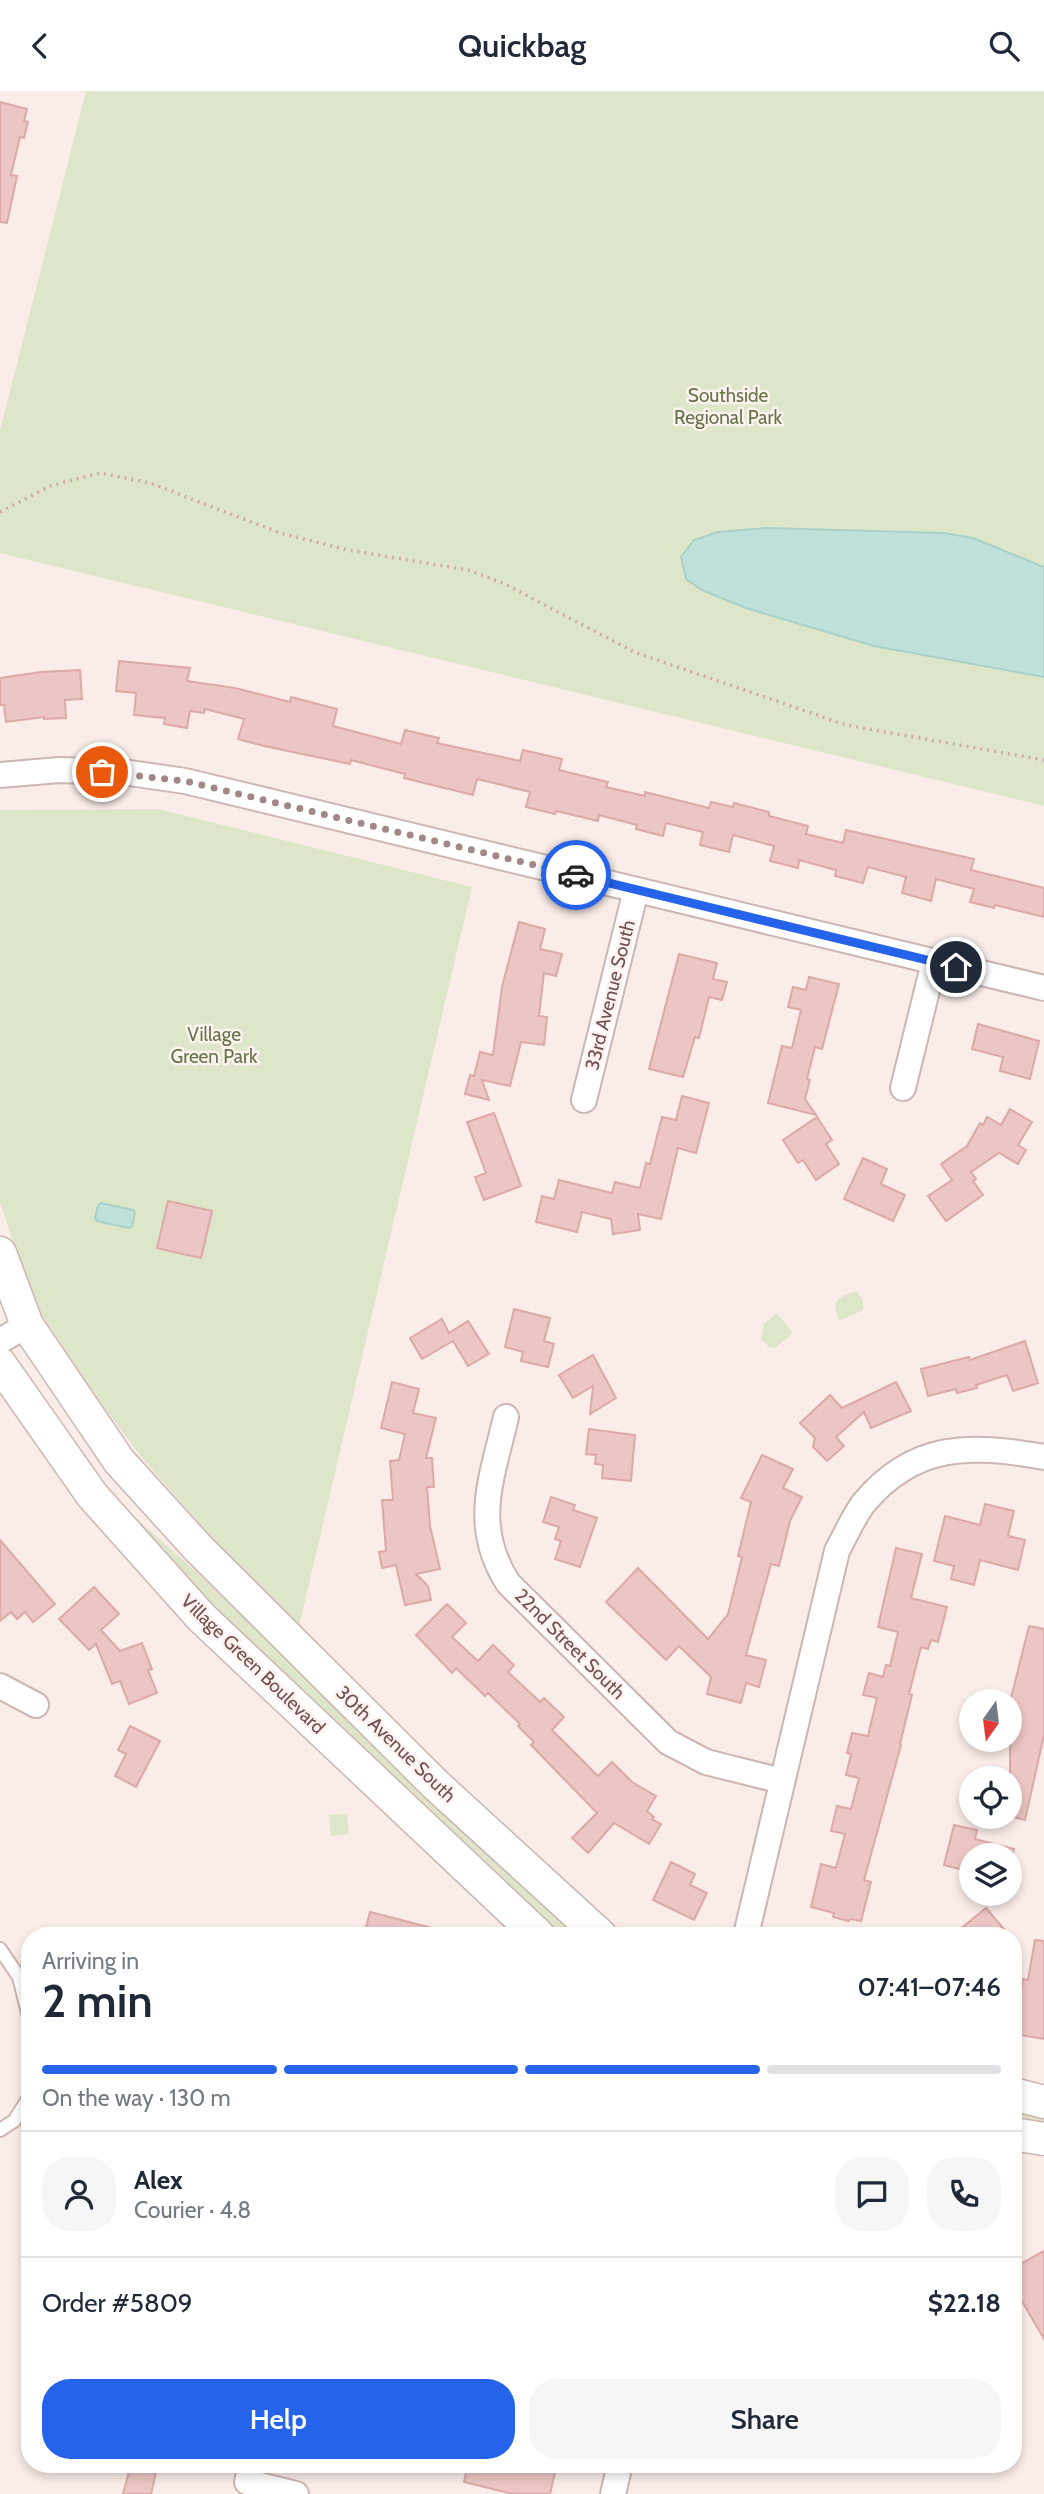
<!DOCTYPE html>
<meta charset="utf-8">
<style>
:root{--surface:#fff;--page:#f6f6f7;--text:#1f2937;--muted:#747a83;--line:#e0e1e3;--accent:#2563eb}
body{margin:0;font-family:Cabin,sans-serif;background:var(--page);color:var(--text);height:100vh;display:flex;flex-direction:column;font-size:26px;white-space:nowrap}
*{box-sizing:border-box;margin:0}
p{font-size:23px;color:var(--muted)}
.icon{flex:none;width:38px;height:38px;fill:none;stroke:currentColor;stroke-width:2;stroke-linecap:round;stroke-linejoin:round}
.map{position:relative;flex:1;overflow:hidden}
.panel{position:absolute;left:21px;top:1836px;width:1001px;height:546px;display:flex;flex-direction:column;background:var(--surface);border-radius:28px;box-shadow:0 4px 10px #0003}
.panel>*{flex:none}
.needle{width:46px;rotate:194deg}
.controls{position:absolute;left:959px;top:1598px;display:grid;gap:14px}
.controls a{display:grid;place-items:center;width:63px;height:63px;border-radius:50%;background:var(--surface);box-shadow:0 4px 10px #0003;font-size:35px}
.pin{position:absolute;display:grid;place-items:center;width:60px;height:60px;color:#fff;margin:-30px;border:4px solid #fff;border-radius:50%;box-shadow:0 2px 7px #0007}
.courier{position:absolute;display:grid;place-items:center;width:70px;height:70px;margin:-35px;border:5px solid #2563eb;border-radius:50%;background:#fff;color:#222;box-shadow:0 2px 9px #0007}
.headline em{font-style:normal;font-weight:600}
.headline div{display:flex;flex-direction:column-reverse}
.headline{display:flex;align-items:center;justify-content:space-between;height:119px;padding:0 21px}
h1{font-size:46px;font-weight:600;line-height:52px}
.bar{display:grid;grid-template-columns:repeat(4,1fr);gap:10px 7px;align-content:center;height:84px;padding:0 21px}
.bar i{height:9px;border-radius:5px;background:var(--line)}
.bar .on{background:var(--accent)}
.bar p{grid-column:span 4}
.line{display:flex;align-items:center;gap:18px;padding:0 21px;border-top:2px solid var(--line)}
.line div{flex:1}
.round{display:grid;place-items:center;flex:none;width:74px;height:74px;border-radius:28px;background:var(--page)}
.primary-button{display:flex;gap:14px;margin-top:auto;padding:14px 21px}
.primary-button a{flex:1;height:80px;border-radius:28px;background:var(--accent);color:#fff;font-size:28px;font-weight:600;line-height:80px;text-align:center}
.primary-button a+a{background:var(--page);color:var(--text)}
header{display:flex;justify-content:space-between;align-items:center;height:91px;padding:0 21px;background:var(--surface);font-size:32px;font-weight:600}
.map>svg:first-child{display:block}
</style>
<header><svg class="icon" aria-label="back" viewBox="0 0 24 24"><path d="M15 5l-7 7 7 7"/></svg>Quickbag<svg class="icon" aria-label="search" viewBox="0 0 24 24"><circle cx="10" cy="10" r="6"/><path d="M15 15l6 6"/></svg></header>
<div class="map">
<svg width="1044" height="2403" viewBox="0 0 1044 2403">
<rect width="100%" height="100%" fill="#faede9"/>
<g fill="#dee6c9">
<polygon points="86,0 1044,0 1044,715 0,462 0,340"/>
<polygon points="158,718 472,796 297,1544 143,1368 83,1289 41,1222 19,1169 0,1111 0,719"/>
<path d="M856 1200 863 1209V1219L840 1230C829 1210 837 1207 856 1200Z"/>
<polygon points="777,1222 793,1242 775,1257 769,1256 761,1248 764,1233"/>
<polygon points="116,1409 194,1479 554,1824 578,1844 562,1844 532,1824 160,1467"/>
<polygon points="347,1723 349,1743 331,1745 329,1724"/>
<polygon points="1013,2017 1044,2024 1044,2036 1013,2031"/>
</g>
<g fill="#c0e1da" stroke="#a7d1c9" stroke-width="2">
<polygon points="766,437 944,442 973,447 1044,476 1044,586 874,555 746,517 702,499 686,488 681,466 694,449 718,441"/>
<polygon points="101,1112 133,1119 135,1122 132,1135 129,1137 97,1130 95,1127 98,1114"/>
</g>
<g fill="#ebc6c4" stroke="#dca9a7" stroke-width="2">
<polygon points="0,11 27,18 24,30 28,31 24,47 20,46 11,84 17,85 7,132 0,131"/>
<polygon points="119,570 190,577 187,590 235,597 290,611 291,606 337,618 333,635 401,653 405,639 439,647 437,652 520,670 523,659 562,668 559,679 608,691 606,696 645,705 645,701 709,717 711,711 733,716 734,712 769,721 769,725 808,735 806,743 843,752 846,739 974,768 971,779 1044,797 1044,826 995,814 994,817 970,811 974,798 936,788 931,810 902,802 906,786 868,776 863,792 835,785 836,779 799,769 798,777 770,770 774,755 733,744 729,761 700,754 703,741 666,732 663,745 636,738 637,734 599,724 598,730 556,720 555,723 526,716 530,701 477,688 473,704 404,687 405,683 351,669 350,673 264,655 238,648 244,628 205,618 204,622 190,620 187,637 164,633 165,627 134,624 136,602 116,600"/>
<polygon points="80,579 82,608 65,609 66,627 44,628 44,626 6,631 4,614 0,614 0,587 41,581"/>
<polygon points="519,831 545,838 540,858 562,863 556,885 544,882 539,925 547,926 544,954 521,951 510,995 482,989 489,1009 465,1003 470,984 474,985 480,961 493,964 502,896"/>
<polygon points="679,863 717,872 713,888 727,891 722,909 709,906 699,947 695,946 683,986 649,978"/>
<polygon points="809,886 839,893 822,958 815,956 807,988 810,989 805,1008 816,1024 768,1012 782,955 792,957 801,919 788,916 793,896 806,899"/>
<polygon points="978,933 1039,950 1030,988 1000,980 1003,966 972,958"/>
<polygon points="682,1005 709,1012 696,1062 678,1057 661,1128 638,1123 640,1139 613,1143 611,1128 582,1121 577,1141 536,1131 542,1105 554,1108 559,1089 612,1102 615,1091 640,1097 646,1072 650,1073 662,1026 676,1029"/>
<polygon points="1010,1018 1032,1031 1018,1054 1026,1059 1018,1073 999,1062 971,1081 976,1088 973,1090 983,1104 946,1130 928,1105 952,1089 941,1073 967,1055 980,1032 983,1034 987,1026 1001,1034"/>
<polygon points="494,1022 521,1095 484,1109 475,1086 486,1082 467,1031"/>
<polygon points="817,1026 832,1049 826,1053 839,1073 816,1089 803,1069 798,1072 783,1049"/>
<polygon points="863,1067 887,1078 881,1093 905,1104 893,1130 844,1108"/>
<polygon points="168,1110 212,1120 201,1167 157,1157"/>
<polygon points="514,1218 550,1227 544,1250 554,1253 548,1276 521,1270 523,1261 505,1256"/>
<polygon points="442,1228 449,1242 468,1230 489,1263 468,1275 453,1250 422,1268 410,1247"/>
<polygon points="1025,1250 1038,1292 1013,1300 1007,1284 976,1294 977,1297 957,1302 956,1298 928,1305 921,1278 969,1266 970,1269"/>
<polygon points="593,1264 616,1307 590,1323 593,1295 573,1307 559,1284"/>
<polygon points="392,1291 419,1298 413,1322 436,1327 426,1367 432,1367 434,1396 427,1396 430,1435 440,1478 416,1483 428,1495 431,1509 405,1514 396,1474 382,1477 379,1461 386,1460 382,1409 393,1409 390,1370 399,1369 405,1343 381,1337"/>
<polygon points="896,1291 911,1320 871,1337 864,1321 836,1346 844,1355 827,1370 813,1356 815,1347 800,1332 830,1304 842,1317"/>
<polygon points="589,1338 635,1344 631,1390 602,1387 603,1374 595,1373 596,1364 586,1363"/>
<polygon points="762,1364 793,1378 783,1397 802,1406 790,1430 779,1475 771,1473 746,1564 766,1569 759,1596 746,1592 741,1612 707,1603 711,1586 679,1555 666,1569 606,1511 638,1477 708,1548 728,1523 742,1466 738,1465 751,1411 741,1407"/>
<polygon points="551,1406 575,1414 573,1419 597,1427 580,1476 555,1468 561,1450 555,1448 559,1436 543,1431"/>
<polygon points="985,1413 1014,1420 1008,1445 1025,1449 1018,1479 980,1469 974,1494 951,1488 954,1475 934,1470 945,1425 980,1434"/>
<polygon points="0,1449 55,1513 33,1531 25,1521 17,1528 11,1521 0,1530"/>
<polygon points="896,1457 922,1463 911,1507 947,1516 938,1551 931,1549 928,1558 921,1556 909,1603 912,1604 900,1653 901,1654 864,1789 871,1791 861,1830 850,1828 849,1830 833,1826 834,1822 811,1816 821,1773 836,1777 845,1743 831,1740 837,1715 851,1718 859,1687 846,1684 851,1663 847,1662 852,1642 868,1645 877,1607 863,1604 869,1582 883,1586 886,1574 890,1575 898,1541 878,1536"/>
<polygon points="94,1496 119,1523 101,1539 120,1560 142,1552 152,1578 148,1579 157,1602 129,1613 120,1590 112,1593 96,1553 89,1559 59,1528"/>
<polygon points="447,1513 466,1532 452,1546 478,1570 493,1554 514,1574 508,1581 540,1611 544,1607 564,1626 552,1639 598,1685 612,1671 632,1691 656,1705 647,1720 654,1726 652,1728 661,1733 649,1753 614,1732 588,1762 572,1747 597,1722 531,1654 534,1651 518,1635 520,1633 488,1602 485,1605 456,1577 452,1582 416,1544"/>
<polygon points="1029,1535 1044,1538 1044,1644 1025,1729 1010,1725 1010,1611"/>
<polygon points="130,1635 160,1650 136,1696 115,1685 126,1663 118,1659"/>
<polygon points="954,1734 977,1739 975,1748 1014,1758 1013,1764 971,1764 967,1780 944,1774"/>
<polygon points="671,1771 695,1783 690,1794 707,1802 694,1829 653,1809"/>
<polygon points="986,1817 1009,1844 953,1844"/>
<polygon points="370,1821 440,1839 439,1844 364,1844"/>
<polygon points="1035,1849 1044,1850 1044,1948 1014,1943 1023,1888 1028,1889"/>
<polygon points="1044,2160 1044,2248 1019,2205 1013,2208 1013,2177"/>
<polygon points="131,2373 158,2373 151,2403 123,2403"/>
<polygon points="468,2373 557,2373 550,2403 513,2403 464,2391"/>
</g>
<g fill="none" stroke-linecap="round" stroke-linejoin="round">
<g stroke="#ccb5b3" stroke-width="16">
<g id="service">
<polyline points="0,1858 19,1886 30,1930"/>
<polyline points="0,2039 14,2030 30,2005"/>
</g>
</g>
<g stroke="#ccb5b3" stroke-width="28">
<g id="minor">
<polyline points="0,684 59,679 123,681 185,690 1044,897"/>
<polyline points="903,997 934,871"/>
<polyline points="584,1009 636,799"/>
<polyline points="0,1250 27,1234"/>
<path d="M506 1326C492 1387 471 1434 508 1492L668 1651 706 1671 782 1690"/>
<polyline points="0,1595 36,1614"/>
<path d="M746 1844 837 1460C845 1445 853 1427 863 1413 914 1351 971 1353 1044 1366"/>
<polyline points="251,2373 247,2391 296,2403"/>
<polyline points="613,2403 620,2373"/>
</g>
</g>
<g stroke="#ccb5b3" stroke-width="35">
<g id="tertiary">
<polyline points="0,1162 27,1234 119,1370 198,1457 436,1694 600,1844"/>
<polyline points="0,1273 92,1404 201,1526 538,1844"/>
<polyline points="1013,2003 1044,2011"/>
<polyline points="1013,2043 1044,2048"/>
</g>
</g>
<polyline stroke="#d0a9a7" stroke-width="3.5" stroke-dasharray="2 5" stroke-linecap="butt" points="0,421 50,395 100,382 150,392 280,442 348,459 468,479 505,493 634,561 846,634 1044,669"/>
<use href="#service" stroke="#fff" stroke-width="12"/>
<use href="#minor" stroke="#fff" stroke-width="24"/>
<use href="#tertiary" stroke="#fff" stroke-width="32"/>
</g>
<g fill="none" stroke-linecap="round" stroke-linejoin="round">
<polyline stroke="#a18786" stroke-width="7" stroke-dasharray="0 12.6" points="102,681 185,690 576,784"/>
<polyline stroke="#2563eb" stroke-width="9" points="576,784 956,876"/>
</g>
<g text-anchor="middle" dominant-baseline="central" stroke-width="5" stroke-linejoin="round" paint-order="stroke">
<g font-size="19" fill="#65754a" stroke="#fdf2ef">
<text x="728" y="304">Southside<tspan x="728" dy="22">Regional Park</tspan></text>
<text x="214" y="943">Village<tspan x="214" dy="22">Green Park</tspan></text>
</g>
<g font-size="19" fill="#715050" stroke="#fdf2ef">
<text transform="translate(610 904) rotate(-76)">33rd Avenue South</text>
<text transform="translate(570 1553) rotate(45)">22nd Street South</text>
<text transform="translate(253 1573) rotate(44)">Village Green Boulevard</text>
<text transform="translate(396 1653) rotate(44)">30th Avenue South</text>
</g>
</g>
</svg>
<div class="controls">
<a><svg class="needle" viewBox="-14 -14 28 28"><path d="M0-13l5 13h-10z" fill="#e53935"/><path d="M0 13l5-13h-10z" fill="#747a83"/></svg></a>
<a><svg class="icon" aria-label="locate" viewBox="0 0 24 24"><circle cx="12" cy="12" r="6"/><path d="M12 2v4M12 18v4M2 12h4M18 12h4"/></svg></a>
<a><svg class="icon" aria-label="layers" viewBox="0 0 24 24"><path d="M12 4l9 5-9 5-9-5zM3 14l9 5 9-5"/></svg></a>
</div>
<div class="pin" style="left:102px;top:681px;background:#ea580c"><svg class="icon" aria-label="bag" viewBox="0 0 24 24"><path d="M5 8h14l-1 12H6zM9 8a3 3 0 0 1 6 0"/></svg></div>
<div class="pin" style="left:956px;top:876px;background:#1f2937"><svg class="icon" aria-label="home" viewBox="0 0 24 24"><path d="M3 11l9-7 9 7M6 9v11h12V9"/></svg></div>
<div class="courier" style="left:576px;top:784px"><svg class="icon" aria-label="car" viewBox="0 0 24 24"><path d="M5 17H2v-5l4-1 3-4h7l3 4 3 1v5h-3M9 17h6M6 11h13"/><circle cx="7" cy="17" r="2"/><circle cx="17" cy="17" r="2"/></svg></div>
<section class="panel">
<div class="headline"><div><h1>2 min</h1><p>Arriving in</p></div><em>07:41–07:46</em></div>
<div class="bar"><i class="on"></i><i class="on"></i><i class="on"></i><i></i><p>On the way · 130 m</p></div>
<div class="line" style="height:126px"><a class="round"><svg class="icon" aria-label="person" viewBox="0 0 24 24"><circle cx="12" cy="8" r="4"/><path d="M4 21q1-7 8-7t8 7"/></svg></a><div><b>Alex</b><p>Courier · 4.8</p></div><a class="round"><svg class="icon" aria-label="chat" viewBox="0 0 24 24"><path d="M4 5h16v11H9l-5 4z"/></svg></a><a class="round"><svg class="icon" aria-label="phone" viewBox="0 0 24 24"><path d="M5 4h4l2 5-3 2q2 4 5 5l2-3 5 2v4C11 20 4 13 5 4z"/></svg></a></div>
<div class="line" style="height:91px"><div>Order #5809</div><b>$22.18</b></div>
<div class="primary-button"><a>Help</a><a>Share</a></div>
</section>
</div>
